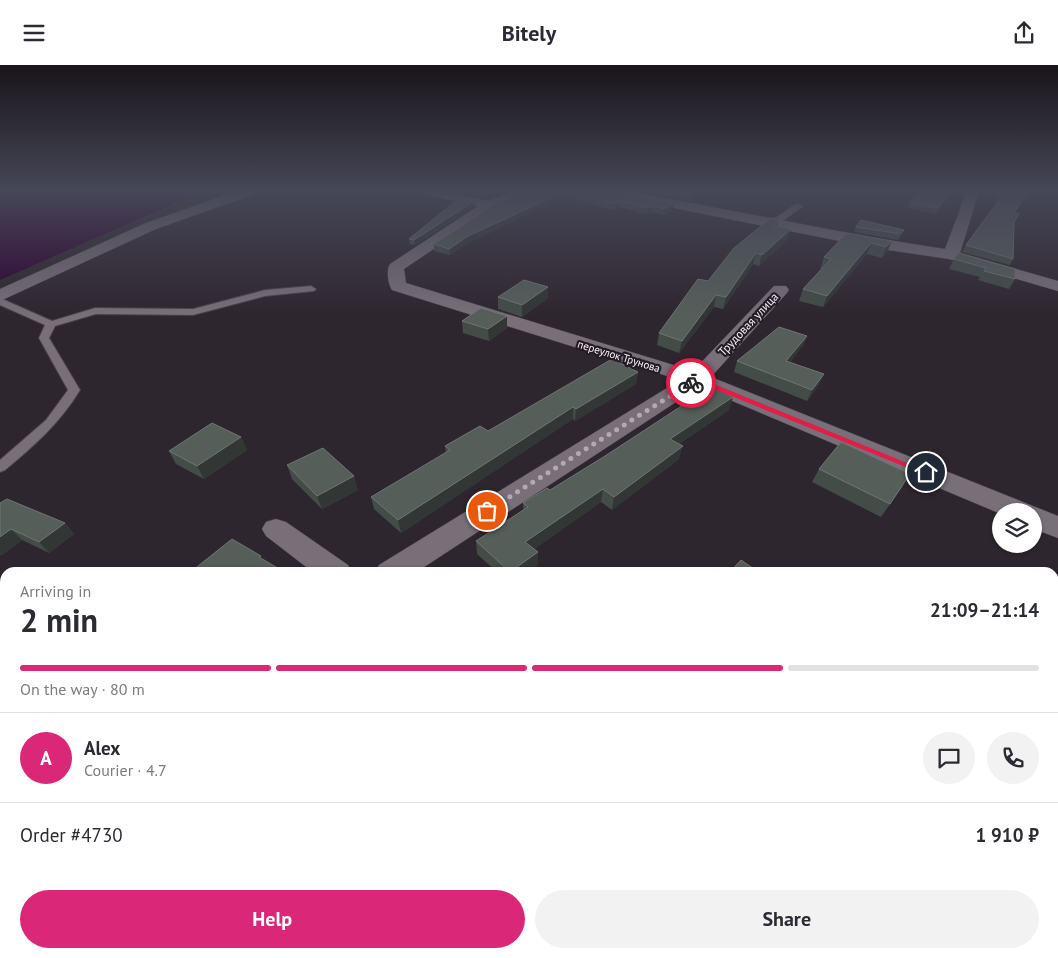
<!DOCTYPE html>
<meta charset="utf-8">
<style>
:root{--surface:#fff;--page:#f2f2f3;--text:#2b2b33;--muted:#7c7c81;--line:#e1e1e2;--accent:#db2777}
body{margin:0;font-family:"PT Sans",sans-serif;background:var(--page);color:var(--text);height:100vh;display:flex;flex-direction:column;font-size:19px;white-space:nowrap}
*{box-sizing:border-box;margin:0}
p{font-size:16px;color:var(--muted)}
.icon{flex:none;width:28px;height:28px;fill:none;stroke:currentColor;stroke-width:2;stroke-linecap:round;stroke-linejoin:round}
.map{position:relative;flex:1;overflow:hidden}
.sheet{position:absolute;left:0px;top:502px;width:1059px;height:391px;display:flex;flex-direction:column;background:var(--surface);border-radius:15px 15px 0 0;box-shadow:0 1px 4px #0004}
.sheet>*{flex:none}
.buttons{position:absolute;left:992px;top:438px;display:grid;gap:10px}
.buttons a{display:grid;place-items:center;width:50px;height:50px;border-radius:50%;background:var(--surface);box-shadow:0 1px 4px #0004;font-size:25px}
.pin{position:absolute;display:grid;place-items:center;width:42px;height:42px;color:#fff;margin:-21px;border:2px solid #fff;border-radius:50%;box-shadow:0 1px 5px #0007}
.courier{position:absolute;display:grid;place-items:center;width:50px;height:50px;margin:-25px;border:4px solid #e11d48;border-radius:50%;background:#fff;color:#222;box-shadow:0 1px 6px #0007}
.summary em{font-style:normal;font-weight:800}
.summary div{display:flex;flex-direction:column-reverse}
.summary{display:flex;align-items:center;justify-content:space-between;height:85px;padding:0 20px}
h1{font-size:32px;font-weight:800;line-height:38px}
.bar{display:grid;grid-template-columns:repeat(4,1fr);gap:8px 5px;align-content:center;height:60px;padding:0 20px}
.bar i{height:6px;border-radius:4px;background:var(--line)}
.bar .active{background:var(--accent)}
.bar p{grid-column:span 4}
.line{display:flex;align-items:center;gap:12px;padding:0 20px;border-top:1px solid var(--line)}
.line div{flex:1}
.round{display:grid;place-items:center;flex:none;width:52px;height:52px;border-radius:26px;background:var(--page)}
.cta{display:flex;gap:10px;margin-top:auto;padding:10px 20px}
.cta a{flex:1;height:58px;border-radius:30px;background:var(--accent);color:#fff;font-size:20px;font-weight:800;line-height:58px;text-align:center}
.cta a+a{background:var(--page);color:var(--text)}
header{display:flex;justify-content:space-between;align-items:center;height:65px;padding:0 20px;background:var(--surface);font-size:22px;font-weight:800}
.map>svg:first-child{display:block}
</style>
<header><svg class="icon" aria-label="menu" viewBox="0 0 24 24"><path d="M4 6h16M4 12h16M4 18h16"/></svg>Bitely<svg class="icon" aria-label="share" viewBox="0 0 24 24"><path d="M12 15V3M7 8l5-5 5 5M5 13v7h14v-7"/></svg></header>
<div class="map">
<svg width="1058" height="893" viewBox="0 0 1058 893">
<rect width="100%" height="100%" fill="#2e262e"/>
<polygon fill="#2d0230" points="0,126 195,126 191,131 0,215"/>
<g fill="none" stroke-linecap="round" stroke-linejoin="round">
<g stroke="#484148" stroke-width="2">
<g id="lane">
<polygon points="796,139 803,141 777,160 771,160 771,156"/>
<path d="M311 221 316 224 314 226 265 231 193 250 96 249 55 261 49 273 80 325C60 358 34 381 5 405L0 407V395L46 355 68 325 39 273 45 260 0 240V233L52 256 95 243 193 244 265 225Z"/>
<polygon points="148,889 177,889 175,893 146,893"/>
</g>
</g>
<g stroke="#484148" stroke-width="1">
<g id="street">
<polygon points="237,126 255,126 254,129 156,164 0,236 0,224 146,158"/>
<path d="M421 126H444L488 136 513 126H531L494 143 404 204 406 218 693 306 774 221H786L789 225 786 229 711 312 1058 451V473L1034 464V446H1001V449L699 322 415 508H375L379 500 680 315 392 225C388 219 386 205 390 199L478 141 422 129Z"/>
<polygon points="602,126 628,126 875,173 945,184 967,126 979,126 960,188 1058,216 1058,226 949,194 875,183 608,130"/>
<polygon points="276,454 286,457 348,500 352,508 314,508 266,471 262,464 266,457"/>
</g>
</g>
<g stroke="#484148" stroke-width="1">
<polygon id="secondary" points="1058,866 1058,893 1032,893 1034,889 1054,889 1054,868"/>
</g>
<use href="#lane" fill="#786f78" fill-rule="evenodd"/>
<use href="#street" fill="#786f78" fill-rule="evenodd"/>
<use href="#secondary" fill="#786f78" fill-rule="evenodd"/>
</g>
<g fill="#434c47">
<polygon points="469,126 508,126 488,134 469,130"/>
<polygon points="522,126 608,126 673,145 663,150 651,147 647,149 618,142 614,145 564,132 468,178 450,190 434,186 434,179"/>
<polygon points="638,126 710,126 690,136"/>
<polygon points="921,126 955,126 936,149 907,143 910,138"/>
<polygon points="979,126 1029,126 1015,148 1013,194 1010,200 962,187 966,180 1000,133 980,130"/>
<polygon points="473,137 473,142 415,180 410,179 409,174"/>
<polygon points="778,155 777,161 791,164 787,175 759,201 753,199 723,244 714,242 679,288 657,280 659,268 708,216"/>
<polygon points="856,162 902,170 898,175 854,167"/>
<polygon points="847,168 892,176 887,187 882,193 867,189 823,242 799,236 803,224 821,204 820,204 824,192"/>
<polygon points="959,188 1015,214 1009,224 978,215 980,212 949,204 954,194"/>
<polygon points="548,222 548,233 522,252 498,244 498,232"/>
<polygon points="507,251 507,263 489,276 463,268 462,256"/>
<polygon points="807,271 803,281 790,297 819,320 807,336 734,307 737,296"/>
<polygon points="638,307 636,319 575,356 573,354 401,468 374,444 371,432 446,388 445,381 488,366"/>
<polygon points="729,345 679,379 679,394 612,445 601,437 534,484 538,487 538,500 528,508 498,508 477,489 476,476 523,445 523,438 550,425"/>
<polygon points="241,372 247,385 204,414 176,399 169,386"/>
<polygon points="287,400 358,425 322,444 292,414"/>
<polygon points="819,404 902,422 881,452 812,417"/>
<polygon points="0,438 65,458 74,469 49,488 22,475 2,490 0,489"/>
<polygon points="891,889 952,889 950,893 888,893"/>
</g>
<g fill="#323635">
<polygon points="494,126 508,126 488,134 488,128"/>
<polygon points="700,126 710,126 690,136 692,130"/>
<polygon points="953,126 955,126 936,149 938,143"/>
<polygon points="564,127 564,132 468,178 450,190 449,184 468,171"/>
<polygon points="619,136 618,142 614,145 615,139"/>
<polygon points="473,137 473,142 415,180 414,175"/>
<polygon points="674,139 673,145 663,150 664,144"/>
<polygon points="651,141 651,147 647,149 648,143"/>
<polygon points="791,164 787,175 759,201 762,190"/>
<polygon points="904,165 902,170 898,175 900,169"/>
<polygon points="892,176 887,187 882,193 886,182"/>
<polygon points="871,178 867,189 823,242 827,231"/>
<polygon points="756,188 753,199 723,244 726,232"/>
<polygon points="548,222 548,233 522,252 522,240"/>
<polygon points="716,230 714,242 679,288 682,276"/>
<polygon points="507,251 507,263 489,276 488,264"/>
<polygon points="807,271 803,281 783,307 786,296"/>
<polygon points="638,307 636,319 575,356 576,344"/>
<polygon points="824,309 819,320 807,336 812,325"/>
<polygon points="733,332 729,345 667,387 670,374"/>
<polygon points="573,342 573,354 401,468 398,455"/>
<polygon points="241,372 247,385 204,414 197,401"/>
<polygon points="683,381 679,394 612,445 614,432"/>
<polygon points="354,411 358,425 322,444 317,431"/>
<polygon points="603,424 601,437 526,490 525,477"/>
<polygon points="65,458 74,469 49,488 39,477"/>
<polygon points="11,464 22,475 2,490 0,488 0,472"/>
<polygon points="538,487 538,500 528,508 511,508 510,507"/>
<polygon points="5,618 5,641 0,645 0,621"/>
<polygon points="55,889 67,889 63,893 51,893"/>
<polygon points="335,889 341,889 344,893 338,893"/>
</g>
<g fill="#565e5a" stroke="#6f7573">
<polygon points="477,126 494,126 488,128"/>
<polygon points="522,126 608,126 674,139 664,144 651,141 648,143 619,136 615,139 564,127 468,171 449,184 434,179 495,139"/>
<polygon points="669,126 700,126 692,130"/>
<polygon points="921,126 953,126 938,143 910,138"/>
<polygon points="993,126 1029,126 1014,148 1019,149 1014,157 1013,194 966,180 1004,128"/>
<polygon points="458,134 473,137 414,175 409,174"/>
<polygon points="771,153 778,155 774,161 791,164 762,190 756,188 726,232 716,230 682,276 659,268 698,214 708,216 734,183"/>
<polygon points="861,155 904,165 900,169 856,162"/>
<polygon points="847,168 892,176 886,182 871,178 827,231 803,224 831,194 824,192"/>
<polygon points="959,188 1015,204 1015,214 984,206 986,203 954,194"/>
<polygon points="524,215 548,222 522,240 498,232"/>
<polygon points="481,243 507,251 488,264 462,256"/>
<polygon points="779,262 807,271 786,296 824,309 812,325 737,296"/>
<polygon points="612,294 638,307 576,344 573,342 398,455 371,432 450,385 445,381 480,361 488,366"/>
<polygon points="712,321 733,332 670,374 683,381 614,432 603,424 525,477 538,487 510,507 476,476 528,442 523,438 547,423 550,425 605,391"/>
<polygon points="212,358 241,372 197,401 169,386"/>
<polygon points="841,377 910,409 890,439 819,404"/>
<polygon points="323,383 354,411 317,431 287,400"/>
<polygon points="7,434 65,458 39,477 11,464 0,472 0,438"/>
<polygon points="232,474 261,491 259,492 286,508 196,508 193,505"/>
<polygon points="741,495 760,508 729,508"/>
<polygon points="5,569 5,618 0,621 0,572"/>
<polygon points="5,670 5,747 0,744 0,674"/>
<polygon points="31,889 55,889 51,893 34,893"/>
<polygon points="242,889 335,889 338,893 237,893"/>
<polygon points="639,889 651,889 655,893 636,893"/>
<polygon points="902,889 952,889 950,893 899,893"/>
</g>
<linearGradient id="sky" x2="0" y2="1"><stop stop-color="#191519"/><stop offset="0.5" stop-color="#464757"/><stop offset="1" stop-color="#464757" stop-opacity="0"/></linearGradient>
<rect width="1058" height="251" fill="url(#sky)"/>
<polygon fill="#e11d48" points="694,313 699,313 929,407 923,409 697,317 689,319 689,317"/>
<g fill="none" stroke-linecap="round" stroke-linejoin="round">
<polyline stroke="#b1abb1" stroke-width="5" stroke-dasharray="0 9" points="487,446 691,318"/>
</g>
<g text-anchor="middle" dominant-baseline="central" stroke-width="4.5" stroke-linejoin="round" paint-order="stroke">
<g font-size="11" fill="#f7f2f7" stroke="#241c24">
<text transform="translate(619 291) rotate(17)">переулок Трунова</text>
</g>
<g font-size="12" fill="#f7f2f7" stroke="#241c24">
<text transform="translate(748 259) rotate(-47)">Трудовая улица</text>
</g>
</g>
</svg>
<div class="buttons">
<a><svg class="icon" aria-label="layers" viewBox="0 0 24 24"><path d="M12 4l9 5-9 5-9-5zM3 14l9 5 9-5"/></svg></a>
</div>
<div class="pin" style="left:487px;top:446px;background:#ea580c"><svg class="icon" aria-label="bag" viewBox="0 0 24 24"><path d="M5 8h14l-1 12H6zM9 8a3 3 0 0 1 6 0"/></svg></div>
<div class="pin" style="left:926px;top:407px;background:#1f2937"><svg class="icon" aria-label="home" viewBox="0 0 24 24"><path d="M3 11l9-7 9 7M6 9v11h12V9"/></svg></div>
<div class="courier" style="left:691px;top:318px"><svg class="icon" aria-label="bike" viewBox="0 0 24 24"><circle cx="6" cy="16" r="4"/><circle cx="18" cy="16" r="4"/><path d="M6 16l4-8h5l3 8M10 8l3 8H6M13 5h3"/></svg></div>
<section class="sheet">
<div class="summary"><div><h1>2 min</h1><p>Arriving in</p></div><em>21:09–21:14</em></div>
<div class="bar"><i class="active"></i><i class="active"></i><i class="active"></i><i></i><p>On the way · 80 m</p></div>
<div class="line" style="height:90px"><b class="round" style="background:var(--accent);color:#fff">A</b><div><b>Alex</b><p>Courier · 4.7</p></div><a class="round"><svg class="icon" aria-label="chat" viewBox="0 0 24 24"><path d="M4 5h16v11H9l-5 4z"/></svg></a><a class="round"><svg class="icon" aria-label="phone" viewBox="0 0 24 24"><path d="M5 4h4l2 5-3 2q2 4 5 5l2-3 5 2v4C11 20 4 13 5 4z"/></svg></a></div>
<div class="line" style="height:65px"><div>Order #4730</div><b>1 910 ₽</b></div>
<div class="cta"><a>Help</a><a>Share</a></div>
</section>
</div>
